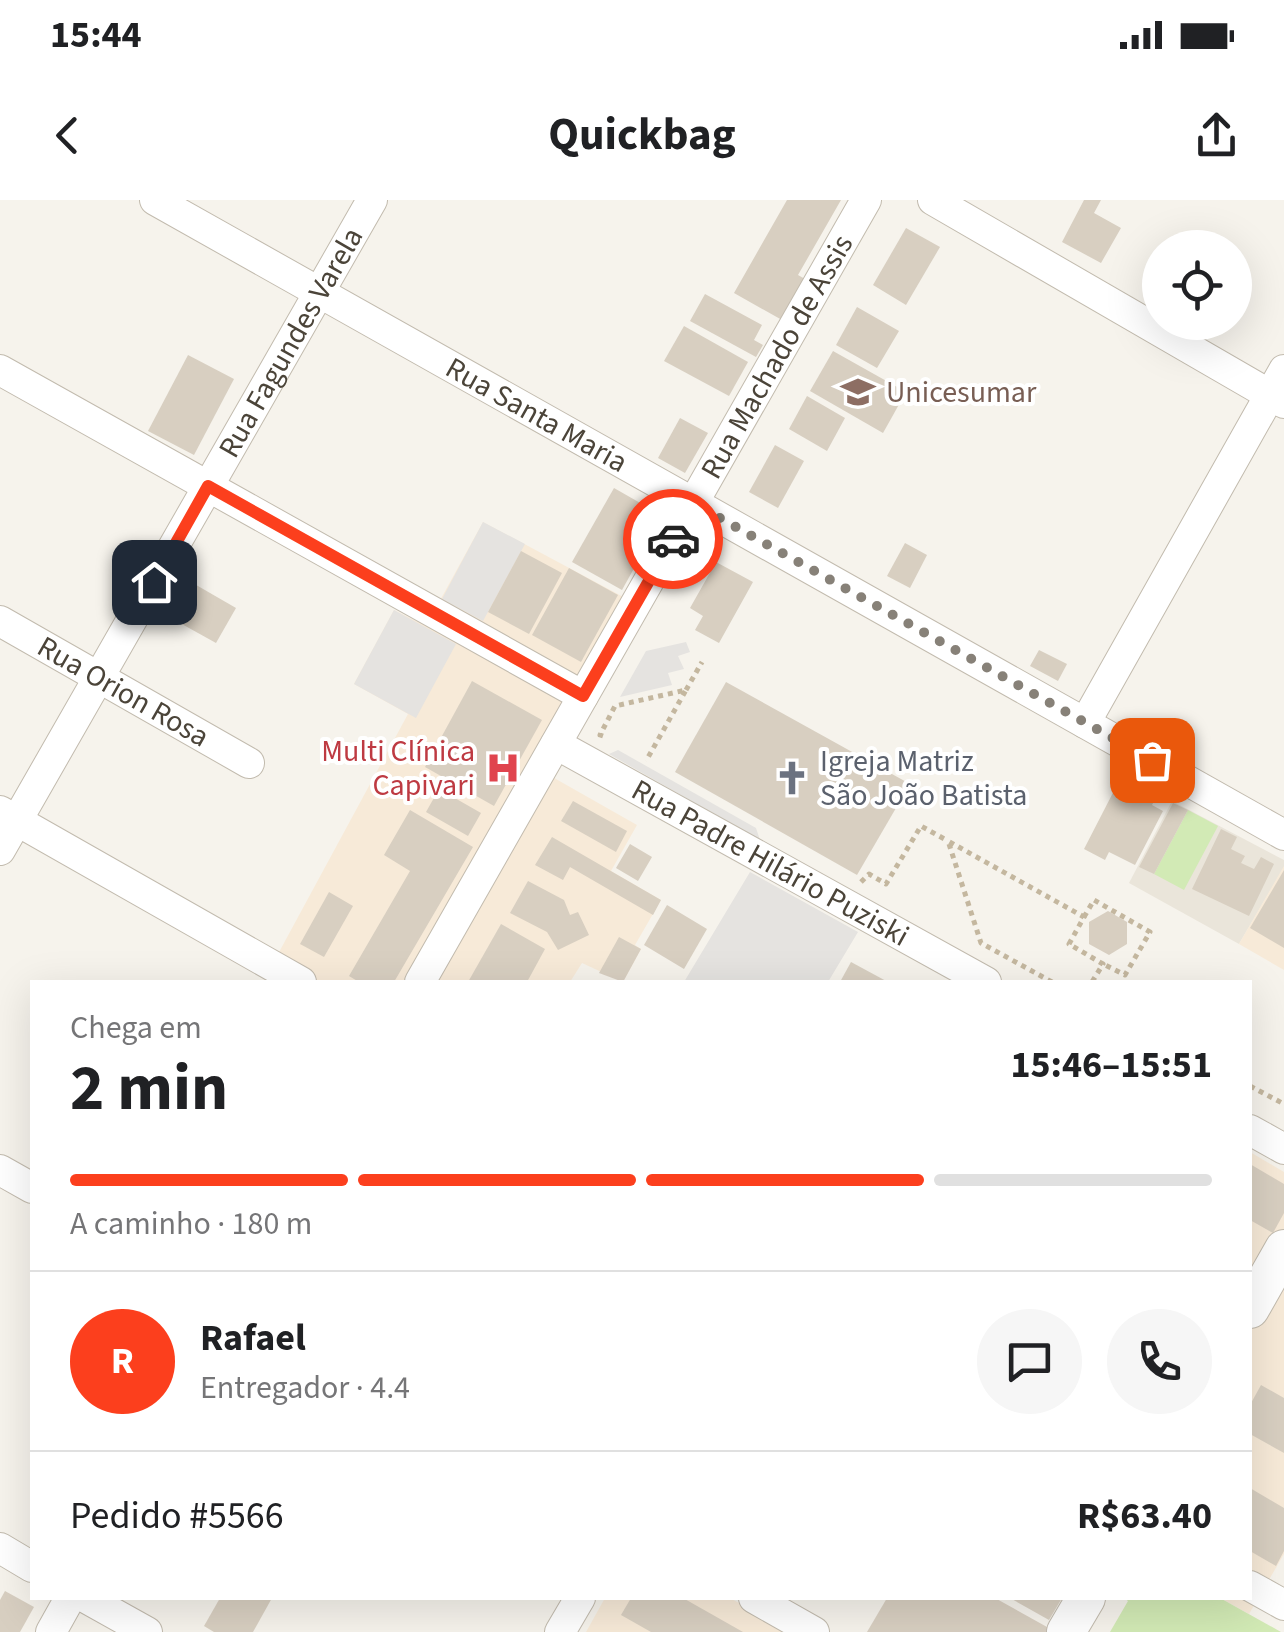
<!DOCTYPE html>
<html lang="pt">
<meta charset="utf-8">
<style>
:root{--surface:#fff;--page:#f6f6f6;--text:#202124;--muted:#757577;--line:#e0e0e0;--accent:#fc3f1d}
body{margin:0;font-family:"Source Sans 3",sans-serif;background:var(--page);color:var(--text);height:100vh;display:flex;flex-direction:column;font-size:38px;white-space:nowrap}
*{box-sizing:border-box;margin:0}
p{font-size:32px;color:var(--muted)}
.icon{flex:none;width:55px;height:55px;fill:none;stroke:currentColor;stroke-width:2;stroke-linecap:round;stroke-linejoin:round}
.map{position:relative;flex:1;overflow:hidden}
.sheet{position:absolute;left:30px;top:780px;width:1222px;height:620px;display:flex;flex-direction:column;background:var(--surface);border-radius:0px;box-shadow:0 10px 40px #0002}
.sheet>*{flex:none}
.fabs{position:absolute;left:1142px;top:30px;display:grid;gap:20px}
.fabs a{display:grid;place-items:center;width:110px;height:110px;border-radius:50%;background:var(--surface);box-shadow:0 10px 40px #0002;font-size:50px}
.pin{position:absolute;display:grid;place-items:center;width:85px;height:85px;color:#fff;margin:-42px;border-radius:20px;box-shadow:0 5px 15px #0006}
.courier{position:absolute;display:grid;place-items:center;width:100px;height:100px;margin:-50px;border:8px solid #fc3f1d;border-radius:50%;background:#fff;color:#222;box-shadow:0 2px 12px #0007}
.overview em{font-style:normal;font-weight:700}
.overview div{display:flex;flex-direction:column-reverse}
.overview{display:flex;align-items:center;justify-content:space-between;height:170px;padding:0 40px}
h1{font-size:65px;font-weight:700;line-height:75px}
.bar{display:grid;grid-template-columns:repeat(4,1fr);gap:15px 10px;align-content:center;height:120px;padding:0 40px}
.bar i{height:12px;border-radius:8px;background:var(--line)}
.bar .selected{background:var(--accent)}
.bar p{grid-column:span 4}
.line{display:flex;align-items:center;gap:25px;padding:0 40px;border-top:2px solid var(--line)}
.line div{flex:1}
.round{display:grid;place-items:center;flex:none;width:105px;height:105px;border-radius:52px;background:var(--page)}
.status{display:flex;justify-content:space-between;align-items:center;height:70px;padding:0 50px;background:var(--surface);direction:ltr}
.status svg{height:28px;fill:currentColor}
header{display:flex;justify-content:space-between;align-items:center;height:130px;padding:0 40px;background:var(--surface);font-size:45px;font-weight:700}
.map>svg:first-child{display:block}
</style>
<div class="status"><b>15:44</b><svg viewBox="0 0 49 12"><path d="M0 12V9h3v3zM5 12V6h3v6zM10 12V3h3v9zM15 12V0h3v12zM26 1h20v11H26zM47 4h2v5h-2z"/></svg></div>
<header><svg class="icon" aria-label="back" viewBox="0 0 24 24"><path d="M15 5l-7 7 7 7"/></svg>Quickbag<svg class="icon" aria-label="share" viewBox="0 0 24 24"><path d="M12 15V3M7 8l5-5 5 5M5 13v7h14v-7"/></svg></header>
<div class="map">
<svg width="1284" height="1432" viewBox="0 0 1284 1432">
<rect width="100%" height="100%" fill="#f6f3ec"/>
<polygon fill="#eae5da" points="1172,601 1284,660 1284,667 1239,744 1129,683"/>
<g fill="#f7ead8">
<polygon points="483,322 629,400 533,566 637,625 611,671 661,700 635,745 641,749 623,782 582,763 570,782 308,782 278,754 408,514 354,484 394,410 426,426"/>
<polygon points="1284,666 1284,770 1239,744"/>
<polygon points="1250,952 1284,972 1284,1354 1249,1414 1220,1398 1250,1398"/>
<polygon points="605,1398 730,1398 791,1432 586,1432"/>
</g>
<g fill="#d2eab5">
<polygon points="1188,610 1218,626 1184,690 1154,674"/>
<polygon points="1124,1398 1220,1398 1281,1432 1110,1432 1128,1401"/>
</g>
<g fill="#e5e3e0">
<polygon points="483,322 525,344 483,421 442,399"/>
<polygon points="394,410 456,444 416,518 354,484"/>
<polygon points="686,442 690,452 678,456 684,469 668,473 672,485 620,497 646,451"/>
<polygon points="618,550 756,628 760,640 609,554"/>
<polygon points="750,672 858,732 828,782 684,782"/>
</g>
<g fill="#d8cfc1">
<polygon points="787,0 841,0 798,75 805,79 782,120 734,93"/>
<polygon points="1084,0 1101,0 1094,13 1121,28 1101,63 1062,42"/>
<polygon points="906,28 940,47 906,105 873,85"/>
<polygon points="705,94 762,125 754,140 763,145 756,157 690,121"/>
<polygon points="857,107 899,131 877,168 836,145"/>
<polygon points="684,126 748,162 729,196 664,161"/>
<polygon points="833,151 906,192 883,233 810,191"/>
<polygon points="188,155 234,179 194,255 148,231"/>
<polygon points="807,196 845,218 827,251 789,229"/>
<polygon points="680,218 708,233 685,273 658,258"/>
<polygon points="775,245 804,261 778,308 749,292"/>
<polygon points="614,288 663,316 622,390 572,362"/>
<polygon points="905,343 927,355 910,388 887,376"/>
<polygon points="521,351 562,373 529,434 488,412"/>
<polygon points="716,362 753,382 719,443 695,430 703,416 690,408"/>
<polygon points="569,368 618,395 581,462 532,435"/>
<polygon points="191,382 236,408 216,443 171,418"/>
<polygon points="1039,450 1067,464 1058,481 1030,466"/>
<polygon points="472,481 542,520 494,606 425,567"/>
<polygon points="726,482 910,584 857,675 675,572"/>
<polygon points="1119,581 1155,599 1152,605 1163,611 1135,665 1109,652 1105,660 1084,649"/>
<polygon points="439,589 481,613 468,636 426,612"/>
<polygon points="573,601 627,631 616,652 561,621"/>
<polygon points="1173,603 1188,610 1154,674 1139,667"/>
<polygon points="410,610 473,647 394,782 359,782 349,776 410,671 384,655"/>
<polygon points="1221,629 1237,637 1231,649 1245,656 1241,663 1254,669 1261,657 1274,664 1249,716 1192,689"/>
<polygon points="552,637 661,700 653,715 570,667 563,680 535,665"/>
<polygon points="630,644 652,657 638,681 616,668"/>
<polygon points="1284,670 1284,748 1250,728"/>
<polygon points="528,681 564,700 570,715 578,712 589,735 558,750 547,732 510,713"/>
<polygon points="329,692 353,706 324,757 300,744"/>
<polygon points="667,705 707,729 684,769 644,745"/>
<polygon points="1108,711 1127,722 1127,744 1109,755 1089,744 1089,722"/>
<polygon points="501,724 545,749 527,782 468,782"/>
<polygon points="619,737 641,749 623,782 599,773"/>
<polygon points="851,762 888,782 840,782"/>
<polygon points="1250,964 1284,984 1284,1013 1273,1033 1250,1020"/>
<polygon points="1261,1185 1284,1198 1284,1253 1250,1234 1250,1205"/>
<polygon points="1250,1288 1284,1308 1284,1351 1276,1366 1250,1351"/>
<polygon points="5,1391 34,1407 20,1432 0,1432 0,1400"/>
<polygon points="220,1398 272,1398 253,1432 214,1432 204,1426"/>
<polygon points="631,1398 683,1398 743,1432 651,1432 621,1415"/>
<polygon points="887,1398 995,1398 1056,1432 867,1432"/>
<polygon points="1010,1398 1062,1398 1049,1420"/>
</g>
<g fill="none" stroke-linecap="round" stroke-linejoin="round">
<g stroke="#c2bbae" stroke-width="32">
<g id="minor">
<path id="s1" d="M155 0 1284 635"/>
<polyline points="933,0 1284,203"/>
<polyline points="0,170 583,496"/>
<path id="s2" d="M0 421 249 563"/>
<polyline points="1085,523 1284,170"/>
<path id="s3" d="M556 544 986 782"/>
<polyline points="0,611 301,782"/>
<path id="s4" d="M0 650 372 0"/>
<path id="s5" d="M420 782 866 0"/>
<polyline points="1250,930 1284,949"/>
<polyline points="0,970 32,988"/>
<polyline points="0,1348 32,1367"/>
<polyline points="1250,1386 1284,1405"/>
<polyline points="86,1398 147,1432"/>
<polyline points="754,1398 814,1432"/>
<polyline points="51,1432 70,1398"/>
<polyline points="560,1432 580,1398"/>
</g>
</g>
<g stroke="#c2bbae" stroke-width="40">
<g id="tertiary">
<polyline points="1250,1109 1284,1049"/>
<polyline points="1066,1432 1086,1398"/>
</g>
</g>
<g stroke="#c4b79f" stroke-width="5" stroke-dasharray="5 5" stroke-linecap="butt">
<polyline points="686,490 702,462"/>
<polyline points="603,536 600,535 615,506 686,490 646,561"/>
<polyline points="861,682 869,674 886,684 921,626 948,641"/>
<polyline points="1084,717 1094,700 1150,732 1125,775 1103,764"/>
<polyline points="1052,782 981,743 948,641 1084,717 1069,744 1103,764 1092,782"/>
<polyline points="1250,886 1284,904"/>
</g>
<use href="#minor" stroke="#fff" stroke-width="30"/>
<use href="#tertiary" stroke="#fff" stroke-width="38"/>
</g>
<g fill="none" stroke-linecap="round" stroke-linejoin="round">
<polyline stroke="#878178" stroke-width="10" stroke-dasharray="0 18" points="673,339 693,303 1152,560"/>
<polyline stroke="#fc3f1d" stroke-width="12" points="154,382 208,286 583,496 673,339"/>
</g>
<defs>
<g id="university-bare" transform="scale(2.7)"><path d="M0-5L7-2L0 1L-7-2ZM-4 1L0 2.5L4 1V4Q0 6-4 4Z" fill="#8d6e63" stroke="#fff" stroke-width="2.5" paint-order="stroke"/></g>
<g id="hospital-bare" transform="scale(2.7)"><path d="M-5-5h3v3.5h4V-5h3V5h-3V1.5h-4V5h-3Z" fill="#e0444e" stroke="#fff" stroke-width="2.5" paint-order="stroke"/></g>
<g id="church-bare" transform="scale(2.7)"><path d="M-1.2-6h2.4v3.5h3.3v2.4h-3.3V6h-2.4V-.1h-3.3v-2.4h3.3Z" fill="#6b7280" stroke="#fff" stroke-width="2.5" paint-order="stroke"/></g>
</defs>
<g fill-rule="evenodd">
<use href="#university-bare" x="858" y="192"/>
<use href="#hospital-bare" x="503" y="568"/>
<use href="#church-bare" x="792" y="578"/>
</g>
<g text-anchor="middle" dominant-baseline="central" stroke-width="8" stroke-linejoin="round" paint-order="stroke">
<g font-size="30" fill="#4b4439" stroke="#fff">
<text stroke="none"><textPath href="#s4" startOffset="585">Rua Fagundes Varela</textPath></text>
<text stroke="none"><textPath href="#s5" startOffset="720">Rua Machado de Assis</textPath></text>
<text stroke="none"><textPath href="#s1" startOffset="438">Rua Santa Maria</textPath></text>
<text stroke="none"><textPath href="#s2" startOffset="142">Rua Orion Rosa</textPath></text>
<text stroke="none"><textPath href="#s3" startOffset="245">Rua Padre Hilário Puziski</textPath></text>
</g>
<g font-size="30" fill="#785e54" stroke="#fff" text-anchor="start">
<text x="886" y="192">Unicesumar</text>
</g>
<g font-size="30" fill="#be3a42" stroke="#fff" text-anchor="end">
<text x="475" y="551">Multi Clínica<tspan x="475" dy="34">Capivari</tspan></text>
</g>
<g font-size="30" fill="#5b616d" stroke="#fff" text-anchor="start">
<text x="820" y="561">Igreja Matriz<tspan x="820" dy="34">São João Batista</tspan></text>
</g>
</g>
</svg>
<div class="fabs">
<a><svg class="icon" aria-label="locate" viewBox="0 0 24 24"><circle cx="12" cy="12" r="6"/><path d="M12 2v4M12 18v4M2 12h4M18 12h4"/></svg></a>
</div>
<div class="pin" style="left:1152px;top:560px;background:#ea580c"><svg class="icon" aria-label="bag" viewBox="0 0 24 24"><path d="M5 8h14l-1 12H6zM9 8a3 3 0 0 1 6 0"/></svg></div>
<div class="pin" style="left:154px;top:382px;background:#1f2937"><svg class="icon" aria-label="home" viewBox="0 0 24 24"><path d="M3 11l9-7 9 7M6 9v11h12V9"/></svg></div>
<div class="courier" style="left:673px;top:339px"><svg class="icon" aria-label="car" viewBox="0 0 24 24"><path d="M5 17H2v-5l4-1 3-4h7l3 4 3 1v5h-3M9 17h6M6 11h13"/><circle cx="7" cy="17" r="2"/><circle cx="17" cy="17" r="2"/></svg></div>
<section class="sheet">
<div class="overview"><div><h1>2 min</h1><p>Chega em</p></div><em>15:46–15:51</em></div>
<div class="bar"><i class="selected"></i><i class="selected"></i><i class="selected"></i><i></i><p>A caminho · 180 m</p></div>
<div class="line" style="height:180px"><b class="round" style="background:var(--accent);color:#fff">R</b><div><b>Rafael</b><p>Entregador · 4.4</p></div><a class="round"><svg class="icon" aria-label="chat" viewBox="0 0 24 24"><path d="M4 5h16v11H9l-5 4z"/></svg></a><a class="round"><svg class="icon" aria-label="phone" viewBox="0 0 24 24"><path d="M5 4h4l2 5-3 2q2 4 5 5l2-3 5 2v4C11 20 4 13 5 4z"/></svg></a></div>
<div class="line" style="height:130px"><div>Pedido #5566</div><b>R$63.40</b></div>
</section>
</div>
